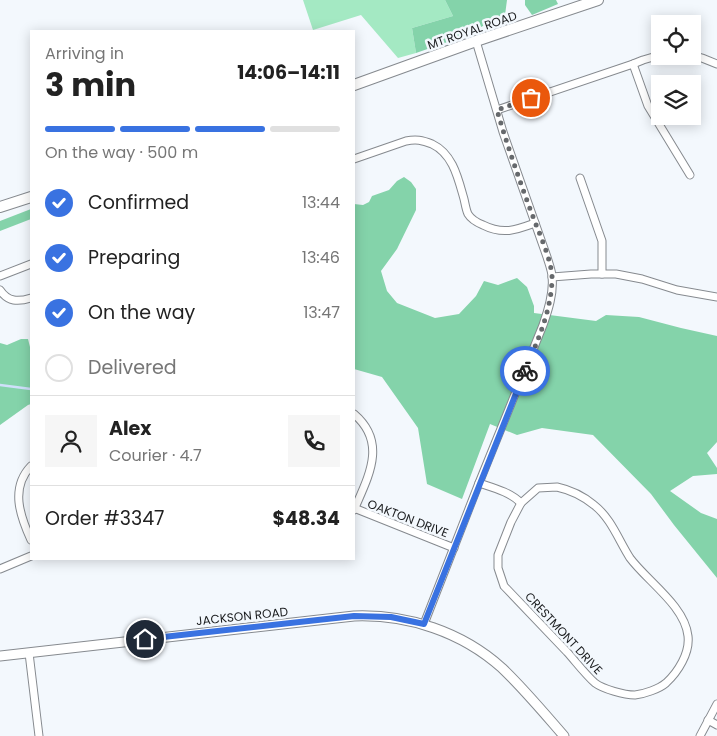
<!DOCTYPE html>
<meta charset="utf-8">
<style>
:root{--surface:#fff;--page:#f6f6f6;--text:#222;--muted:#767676;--line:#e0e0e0;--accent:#3972e1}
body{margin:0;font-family:Poppins,sans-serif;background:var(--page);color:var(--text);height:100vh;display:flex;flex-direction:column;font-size:19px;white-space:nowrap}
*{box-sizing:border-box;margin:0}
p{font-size:16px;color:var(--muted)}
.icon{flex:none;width:28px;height:28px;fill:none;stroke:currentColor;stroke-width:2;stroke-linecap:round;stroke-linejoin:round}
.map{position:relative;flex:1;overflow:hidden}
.drawer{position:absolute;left:30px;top:30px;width:325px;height:530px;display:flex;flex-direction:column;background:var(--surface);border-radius:0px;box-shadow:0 2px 12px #0003}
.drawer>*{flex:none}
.tools{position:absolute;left:651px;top:15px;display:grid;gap:10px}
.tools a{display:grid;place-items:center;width:50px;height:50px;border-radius:0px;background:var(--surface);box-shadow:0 2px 12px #0003;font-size:25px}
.pin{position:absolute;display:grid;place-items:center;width:42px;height:42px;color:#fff;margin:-21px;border:2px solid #fff;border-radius:50%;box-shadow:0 1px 5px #0007}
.courier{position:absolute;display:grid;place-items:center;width:50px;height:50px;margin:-25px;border:4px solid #3972e1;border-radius:50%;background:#fff;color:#222;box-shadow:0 1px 6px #0007}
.head em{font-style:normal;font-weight:700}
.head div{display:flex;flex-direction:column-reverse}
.head{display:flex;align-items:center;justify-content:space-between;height:85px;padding:0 15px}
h1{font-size:32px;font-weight:700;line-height:38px}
.bar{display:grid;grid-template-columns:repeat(4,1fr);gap:8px 5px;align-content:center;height:60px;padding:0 15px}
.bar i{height:6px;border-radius:4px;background:var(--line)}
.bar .active{background:var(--accent)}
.bar p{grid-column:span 4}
.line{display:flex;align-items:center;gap:12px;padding:0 15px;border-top:1px solid var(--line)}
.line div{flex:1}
.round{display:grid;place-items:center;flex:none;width:52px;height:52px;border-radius:0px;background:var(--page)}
ol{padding:0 15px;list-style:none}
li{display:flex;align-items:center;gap:15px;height:55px}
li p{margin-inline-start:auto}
li .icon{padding:5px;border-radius:50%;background:var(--accent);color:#fff;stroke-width:4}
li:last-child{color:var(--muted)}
li i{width:28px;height:28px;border:2px solid var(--line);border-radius:50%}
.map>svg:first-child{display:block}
</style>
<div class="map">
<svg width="717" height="736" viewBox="0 0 717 736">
<rect width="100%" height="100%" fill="#f3f8fd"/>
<polygon fill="#a4e9c3" points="303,0 445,0 453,16 412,28 416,53 398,58 361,15 313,30"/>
<g fill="#84d3aa">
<polygon points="445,0 507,0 505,15 459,38 416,53 412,28 453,16"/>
<polygon points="525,0 556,0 558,4 532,15 525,5"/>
<polygon points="404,177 411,182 416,189 416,210 397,249 381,271 387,291 397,303 435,318 459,314 476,296 484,281 498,285 517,278 527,287 534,306 534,313 596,321 606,315 639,317 681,328 717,336 717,442 707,453 717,468 717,474 693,476 670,491 701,513 717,519 717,578 674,525 651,494 593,435 542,428 517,435 490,424 462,499 427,484 418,428 382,377 354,369 354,204 363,205 369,202 372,196 389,190 397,181"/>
<polygon points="31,209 31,219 0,231 0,221"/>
<polygon points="21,339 28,339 30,347 31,347 31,404 28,405 0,425 0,343 7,345"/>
</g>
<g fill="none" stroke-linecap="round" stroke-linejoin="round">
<polyline stroke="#cfe0fa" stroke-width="2.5" points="0,385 31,389"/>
<g stroke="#868a8f" stroke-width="9">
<g id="minor">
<polyline points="692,55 702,58 717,64"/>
<polyline points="633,64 648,106 690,175"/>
<polyline points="497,110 633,64 643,60 660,55"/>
<path d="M354 159 406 141C416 139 422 140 432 144 453 154 458 178 464 199 465 203 466 210 468 214 471 219 478 223 483 225 503 235 516 230 535 223"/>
<polyline points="580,178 602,241 602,274"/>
<polyline points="0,276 31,264"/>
<polyline points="552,277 591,274 616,274 642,279 677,290 717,297"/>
<path d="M0 290C8 302 18 302 31 298"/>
<path d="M354 414C388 443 368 477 354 510"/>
<path d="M31 466C10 488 20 516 31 540"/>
<path d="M479 483C494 488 510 492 521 503"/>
<path d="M557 487C571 490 583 496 594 505 611 518 619 541 630 558 647 581 685 606 688 636 690 653 678 672 666 683 659 689 644 694 635 695 624 695 603 689 595 683 585 674 576 662 567 652 546 630 525 608 504 586L498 568V555L511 522 521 503 538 488Z"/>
<polyline points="354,508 454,548"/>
<polyline points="0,569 31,556"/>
<path d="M424 624 479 483 543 325C548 311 554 293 552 277 552 271 549 264 547 257L503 132 476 41"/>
<polyline points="29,653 39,736"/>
<polyline points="708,720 717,725"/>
<polyline points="700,736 717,704"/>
</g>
</g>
<g stroke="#868a8f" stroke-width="11">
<path id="tertiary" d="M0 656 354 616C408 614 462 632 502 668 524 689 544 713 564 736"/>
</g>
<g stroke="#868a8f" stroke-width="12">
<g id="primary">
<polyline points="354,85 476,41 598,0"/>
<polyline points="0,207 31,197"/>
</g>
</g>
<use href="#minor" stroke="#fff" stroke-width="7"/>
<use href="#tertiary" stroke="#fff" stroke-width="9"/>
<use href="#primary" stroke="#fff" stroke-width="10"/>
</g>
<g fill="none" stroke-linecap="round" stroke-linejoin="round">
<path stroke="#66696c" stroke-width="5" stroke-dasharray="0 9" d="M525 371C537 342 551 312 552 280 553 265 541 237 535 222 521 185 508 148 497 110L531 98"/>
<polyline stroke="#3972e1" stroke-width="6" points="145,639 354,616 391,617 424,624 525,371"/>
</g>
<g text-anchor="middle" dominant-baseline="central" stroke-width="5" stroke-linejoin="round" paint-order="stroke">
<g font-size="12" fill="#1a1c1e" stroke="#f3f8fd">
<text transform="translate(472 30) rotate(-19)">MT ROYAL ROAD</text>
<text transform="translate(408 518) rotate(21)">OAKTON DRIVE</text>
<text transform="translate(242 616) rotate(-6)">JACKSON ROAD</text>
<text transform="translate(564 633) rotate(47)">CRESTMONT DRIVE</text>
</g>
</g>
</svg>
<div class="tools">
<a><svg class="icon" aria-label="locate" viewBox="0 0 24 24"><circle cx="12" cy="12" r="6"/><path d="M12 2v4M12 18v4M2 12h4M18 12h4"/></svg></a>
<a><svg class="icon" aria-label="layers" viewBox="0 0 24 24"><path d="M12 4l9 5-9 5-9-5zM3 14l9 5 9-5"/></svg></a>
</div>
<div class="pin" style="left:531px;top:98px;background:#ea580c"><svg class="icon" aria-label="bag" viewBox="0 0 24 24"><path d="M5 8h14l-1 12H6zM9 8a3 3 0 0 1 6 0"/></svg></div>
<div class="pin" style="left:145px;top:639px;background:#1f2937"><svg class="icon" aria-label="home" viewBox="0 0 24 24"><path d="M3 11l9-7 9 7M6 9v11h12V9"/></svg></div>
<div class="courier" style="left:525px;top:371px"><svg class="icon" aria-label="bike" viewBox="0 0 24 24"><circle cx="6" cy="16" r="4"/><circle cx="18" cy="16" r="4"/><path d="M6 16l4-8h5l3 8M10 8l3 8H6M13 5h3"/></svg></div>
<section class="drawer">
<div class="head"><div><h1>3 min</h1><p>Arriving in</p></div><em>14:06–14:11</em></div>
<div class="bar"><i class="active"></i><i class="active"></i><i class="active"></i><i></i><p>On the way · 500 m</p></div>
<ol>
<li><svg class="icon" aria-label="check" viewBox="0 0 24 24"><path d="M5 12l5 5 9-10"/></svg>Confirmed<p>13:44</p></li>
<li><svg class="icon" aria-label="check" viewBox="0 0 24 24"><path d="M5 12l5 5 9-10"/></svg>Preparing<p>13:46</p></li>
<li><svg class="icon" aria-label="check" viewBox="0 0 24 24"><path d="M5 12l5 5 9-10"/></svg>On the way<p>13:47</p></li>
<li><i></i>Delivered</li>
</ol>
<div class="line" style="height:90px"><a class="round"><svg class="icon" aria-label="person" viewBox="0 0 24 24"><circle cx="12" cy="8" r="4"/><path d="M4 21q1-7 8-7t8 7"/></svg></a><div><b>Alex</b><p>Courier · 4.7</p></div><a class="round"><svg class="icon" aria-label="phone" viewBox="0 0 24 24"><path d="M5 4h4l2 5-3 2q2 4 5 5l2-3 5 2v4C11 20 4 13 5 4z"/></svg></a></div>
<div class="line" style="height:65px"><div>Order #3347</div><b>$48.34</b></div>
</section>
</div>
